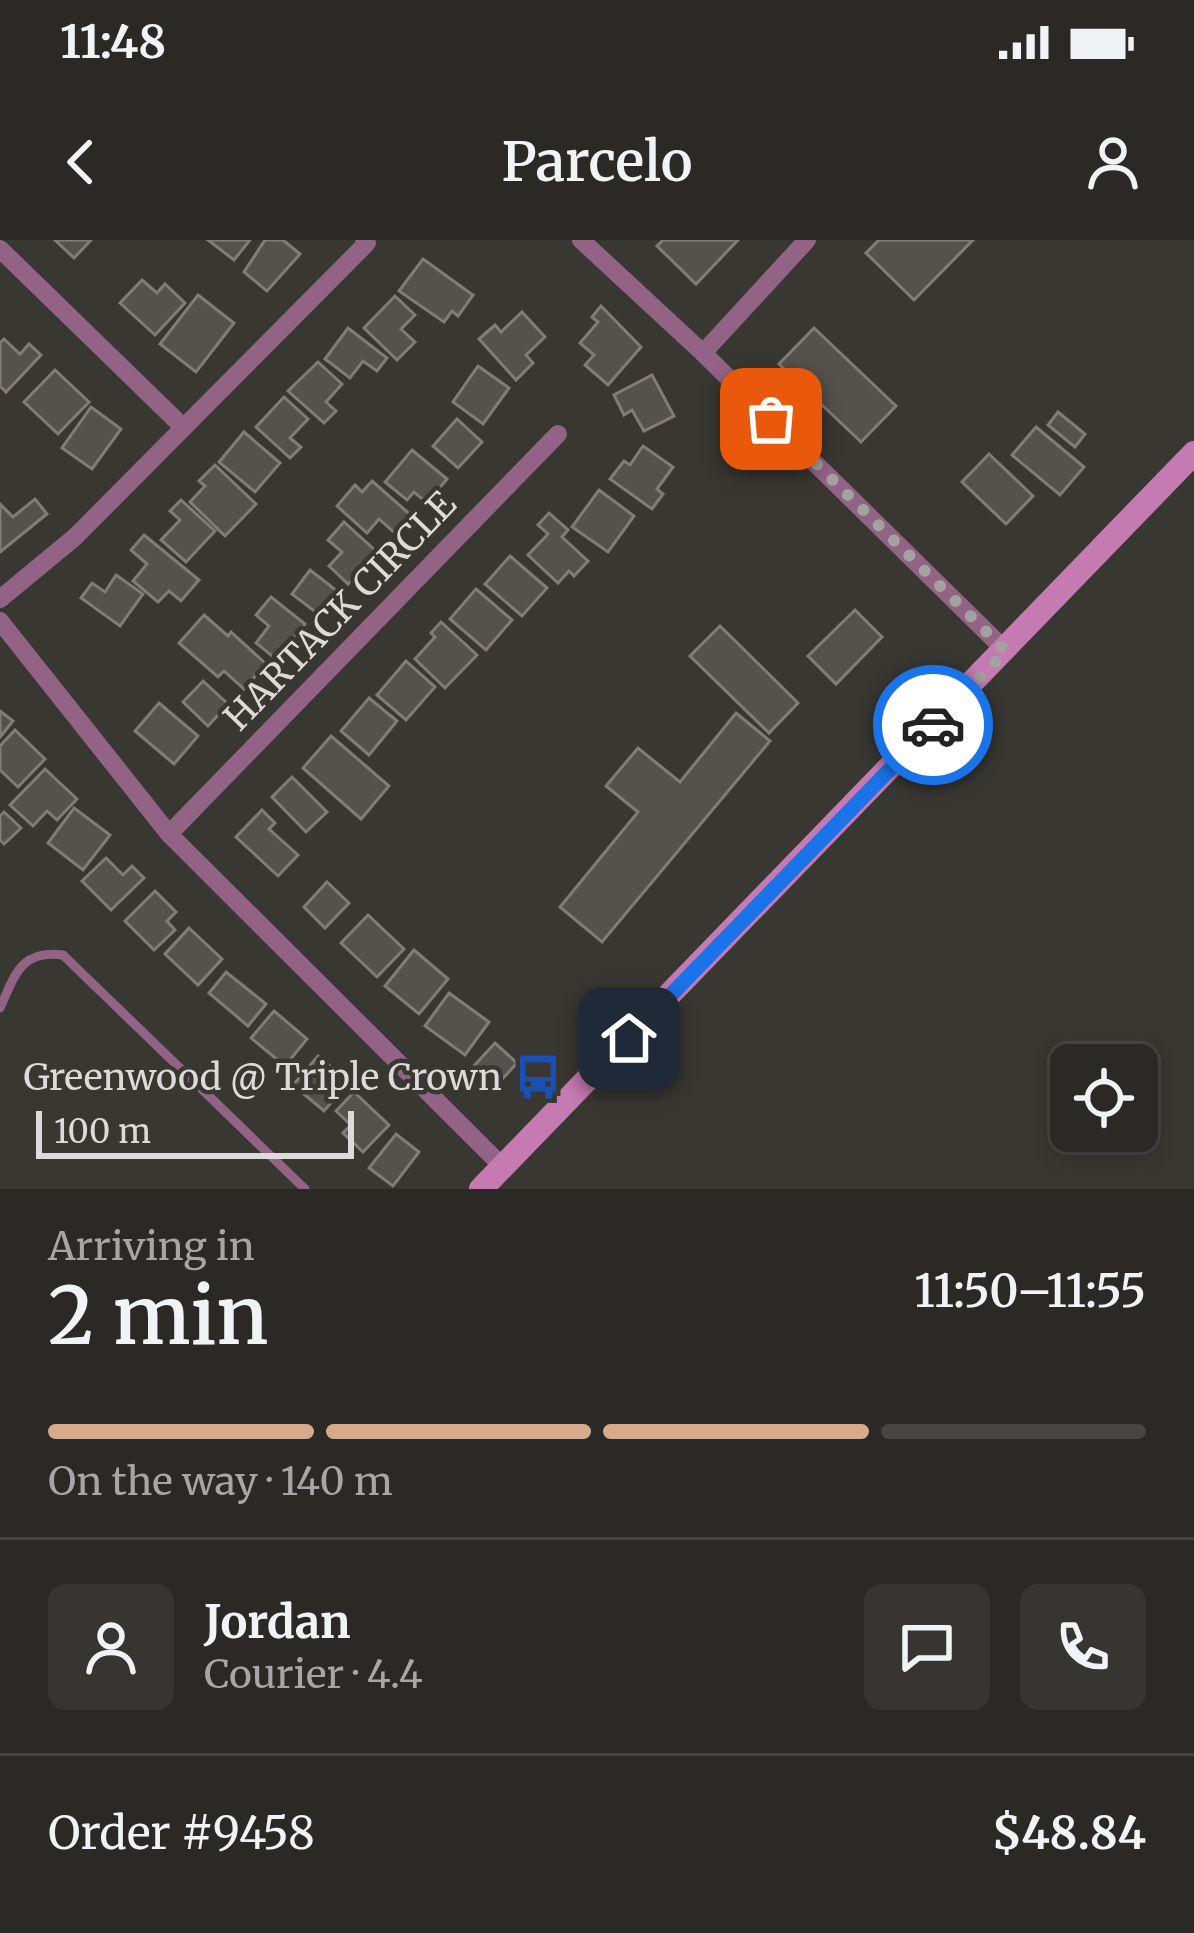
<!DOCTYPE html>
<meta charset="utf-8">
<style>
:root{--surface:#2b2926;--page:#373532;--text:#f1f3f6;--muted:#a6a6a7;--line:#474543;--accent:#d6ab8b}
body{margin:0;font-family:Merriweather,serif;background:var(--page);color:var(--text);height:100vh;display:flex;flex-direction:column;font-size:45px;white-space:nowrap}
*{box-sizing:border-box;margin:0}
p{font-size:39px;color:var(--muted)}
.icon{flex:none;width:66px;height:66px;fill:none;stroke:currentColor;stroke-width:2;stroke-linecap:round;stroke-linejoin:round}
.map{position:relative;height:949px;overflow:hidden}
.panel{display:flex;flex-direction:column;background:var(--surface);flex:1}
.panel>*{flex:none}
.fabs{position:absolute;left:1050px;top:804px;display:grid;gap:24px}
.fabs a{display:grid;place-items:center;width:108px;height:108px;border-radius:18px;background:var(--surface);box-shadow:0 6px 18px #0003,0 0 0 3px var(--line);font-size:60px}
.scale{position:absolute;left:36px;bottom:30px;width:318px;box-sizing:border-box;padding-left:12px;border:6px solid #dddbd9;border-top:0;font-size:33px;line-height:42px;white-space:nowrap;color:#dddbd9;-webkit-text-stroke:9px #393732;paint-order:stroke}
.pin{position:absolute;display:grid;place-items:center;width:102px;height:102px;color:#fff;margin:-51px;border-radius:24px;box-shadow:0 6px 18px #0006}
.courier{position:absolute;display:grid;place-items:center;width:120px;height:120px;margin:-60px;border:9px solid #1a73e8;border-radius:50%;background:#fff;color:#222;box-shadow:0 3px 15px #0007}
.summary em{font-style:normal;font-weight:600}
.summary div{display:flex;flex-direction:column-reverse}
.summary{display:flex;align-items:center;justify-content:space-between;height:204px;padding:0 48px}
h1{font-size:78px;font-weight:600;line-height:90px}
.bar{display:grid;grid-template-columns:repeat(4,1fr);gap:18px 12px;align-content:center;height:144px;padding:0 48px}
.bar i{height:15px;border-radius:9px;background:var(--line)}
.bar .current{background:var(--accent)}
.bar p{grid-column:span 4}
.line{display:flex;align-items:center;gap:30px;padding:0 48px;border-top:3px solid var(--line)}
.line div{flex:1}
.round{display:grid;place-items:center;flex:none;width:126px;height:126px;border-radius:18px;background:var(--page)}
.status{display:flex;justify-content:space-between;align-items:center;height:84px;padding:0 60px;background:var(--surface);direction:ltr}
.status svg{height:33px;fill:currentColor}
header{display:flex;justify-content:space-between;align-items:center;height:156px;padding:0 48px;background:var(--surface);font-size:54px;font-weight:600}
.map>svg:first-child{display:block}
</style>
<div class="status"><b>11:48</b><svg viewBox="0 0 49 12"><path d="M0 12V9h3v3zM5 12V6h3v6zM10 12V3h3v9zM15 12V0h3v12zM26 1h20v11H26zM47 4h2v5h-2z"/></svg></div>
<header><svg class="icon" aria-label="back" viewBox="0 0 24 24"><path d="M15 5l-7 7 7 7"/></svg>Parcelo<svg class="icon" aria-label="person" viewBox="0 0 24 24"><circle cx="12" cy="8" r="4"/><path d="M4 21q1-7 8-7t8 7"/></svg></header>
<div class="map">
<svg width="1194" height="949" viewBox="0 0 1194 949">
<rect width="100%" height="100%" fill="#393732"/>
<g fill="#55514d" stroke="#807c77" stroke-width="3">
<polygon points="55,0 91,0 74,18"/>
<polygon points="208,0 250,0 234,20"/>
<polygon points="265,0 283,0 300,14 267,51 244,32"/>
<polygon points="663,0 738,0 696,44 657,6"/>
<polygon points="879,0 973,0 914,60 866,13"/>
<polygon points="423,19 473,55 458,76 452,71 444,82 399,51"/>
<polygon points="142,40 157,53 165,44 185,63 155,95 120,63"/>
<polygon points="198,55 234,83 196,132 160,104"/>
<polygon points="395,56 415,75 401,89 415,102 397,120 364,88"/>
<polygon points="601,66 641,107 608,145 585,125 594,115 580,103 598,82 592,77"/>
<polygon points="522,72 545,97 526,115 533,123 516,140 479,99 495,85 501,92"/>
<polygon points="348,88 387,118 377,131 363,121 350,138 325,119"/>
<polygon points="814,88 896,166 861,202 779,124"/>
<polygon points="4,99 20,114 29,104 41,115 6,152 0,146 0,103"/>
<polygon points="318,122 342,144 326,162 336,171 324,183 288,151"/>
<polygon points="478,126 509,148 483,184 453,162"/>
<polygon points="55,130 89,162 58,194 24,162"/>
<polygon points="652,135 674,176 644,191 632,170 624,175 614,155"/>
<polygon points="284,157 308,179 290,198 301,207 290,218 256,187"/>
<polygon points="91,167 121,189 92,229 62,208"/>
<polygon points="1058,172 1085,194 1075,207 1048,185"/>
<polygon points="457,179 482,202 458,228 433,206"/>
<polygon points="1036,187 1084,227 1060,255 1012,215"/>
<polygon points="244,192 280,223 255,252 219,222"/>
<polygon points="643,206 673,227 657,249 663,254 652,269 610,239 624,221 630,225"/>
<polygon points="412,210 447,239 427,263 414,252 407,260 385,242"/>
<polygon points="989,214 1033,256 1006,284 962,242"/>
<polygon points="215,225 256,264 225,296 190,262 205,246 199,241"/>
<polygon points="372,241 413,277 397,295 379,279 367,293 337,266 355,245 362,252"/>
<polygon points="599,250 634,276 608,312 572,287"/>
<polygon points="35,259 47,274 0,312 0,264 13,277"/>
<polygon points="181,260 215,291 186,322 161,300 180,280 170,271"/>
<polygon points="549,273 568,290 562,297 588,321 574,336 569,331 558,343 528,315 548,294 538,285"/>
<polygon points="344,282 377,312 348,344 329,326 342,312 328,300"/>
<polygon points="144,295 199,340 181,361 169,351 158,362 133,341 147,324 131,310"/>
<polygon points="510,316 547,348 522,376 485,344"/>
<polygon points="310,330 337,351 318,374 292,354"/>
<polygon points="116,335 143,354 120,386 81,358 92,343 105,352"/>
<polygon points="476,349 512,380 486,410 450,379"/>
<polygon points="271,357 305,384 276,419 256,403 269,386 256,375"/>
<polygon points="855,370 882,397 836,444 808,416"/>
<polygon points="204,375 228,396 231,392 266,424 244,449 224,431 218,437 179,403"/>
<polygon points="441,382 477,415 445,448 415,419 435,397 431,393"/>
<polygon points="720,386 798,463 769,493 690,416"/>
<polygon points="406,421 435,447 406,480 377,455"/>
<polygon points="203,441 228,464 208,486 183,462"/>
<polygon points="369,458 397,481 369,515 341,491"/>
<polygon points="159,463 198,496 174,524 135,491"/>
<polygon points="0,471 13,481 0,497"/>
<polygon points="736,473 770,501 602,702 560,667 638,572 606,546 638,508 680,542"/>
<polygon points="15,490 45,519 18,547 0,530 0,506"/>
<polygon points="331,496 389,546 361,579 303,528"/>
<polygon points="45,529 77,559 57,580 47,571 33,586 10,565"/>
<polygon points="292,537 327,572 306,592 272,557"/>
<polygon points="74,568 110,595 83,630 48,603"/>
<polygon points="262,570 275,583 269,589 298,615 278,636 236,597"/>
<polygon points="4,572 21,588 4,604 0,600 0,576"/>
<polygon points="106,618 123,635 132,626 144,638 111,670 82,641"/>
<polygon points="327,642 349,663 325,688 304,667"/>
<polygon points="155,651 176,672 167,681 175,690 154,710 125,681"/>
<polygon points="368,675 404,709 377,737 341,703"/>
<polygon points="189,688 222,719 198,745 165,714"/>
<polygon points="414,710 448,739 419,774 385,746"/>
<polygon points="226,732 266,764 248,786 209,753"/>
<polygon points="449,753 489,782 465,815 425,786"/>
<polygon points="274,771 307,799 285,826 251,798"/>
<polygon points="495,803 517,823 495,847 473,827"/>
<polygon points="318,816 349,842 324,871 293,845"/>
<polygon points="354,852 389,885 363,912 343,893 351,885 336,871"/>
<polygon points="396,894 419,912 393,946 369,928"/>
</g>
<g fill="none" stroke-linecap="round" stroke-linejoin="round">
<path stroke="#936386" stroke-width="9" d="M0 768C15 735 21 709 63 715L305 949"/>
<g stroke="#936386" stroke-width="18">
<polyline points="581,0 703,113 1006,411"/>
<polyline points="0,9 183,187"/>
<polyline points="703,113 807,0"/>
<polyline points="0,359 75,297 367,3 364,0"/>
<polyline points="0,381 169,594 503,927"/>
<polyline points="169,594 558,194"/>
</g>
<polyline stroke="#c67ab2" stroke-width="24" points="481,949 1194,213"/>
</g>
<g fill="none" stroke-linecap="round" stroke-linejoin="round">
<polyline stroke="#a4a29f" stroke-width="12" stroke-dasharray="0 21.6" points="771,179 1006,411 933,485"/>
<polyline stroke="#1a73e8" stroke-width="15" points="629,798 933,485"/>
</g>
<defs>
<g id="bus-bare" transform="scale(3.6)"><path d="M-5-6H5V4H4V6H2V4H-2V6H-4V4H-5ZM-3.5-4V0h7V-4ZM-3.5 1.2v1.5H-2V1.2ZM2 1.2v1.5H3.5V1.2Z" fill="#1a4fb4" stroke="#393732" stroke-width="2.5" paint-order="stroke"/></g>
</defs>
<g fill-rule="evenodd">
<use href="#bus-bare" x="538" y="837"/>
</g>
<g text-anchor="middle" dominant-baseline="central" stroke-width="9" stroke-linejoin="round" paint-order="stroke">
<g font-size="36" fill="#dddbd9" stroke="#393732">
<text transform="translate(340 371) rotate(-46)">HARTACK CIRCLE</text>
</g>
<g font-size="36" fill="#dddbd9" stroke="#393732" text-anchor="end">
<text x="502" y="837">Greenwood @ Triple Crown</text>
</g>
</g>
</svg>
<div class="fabs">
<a><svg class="icon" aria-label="locate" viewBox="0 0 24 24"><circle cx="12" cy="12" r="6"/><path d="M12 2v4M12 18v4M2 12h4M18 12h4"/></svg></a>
</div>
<div class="scale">100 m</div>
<div class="pin" style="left:771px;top:179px;background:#ea580c"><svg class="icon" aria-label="bag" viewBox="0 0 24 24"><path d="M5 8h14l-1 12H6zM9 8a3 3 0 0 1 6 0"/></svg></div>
<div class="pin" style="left:629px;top:798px;background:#1f2937"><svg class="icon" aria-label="home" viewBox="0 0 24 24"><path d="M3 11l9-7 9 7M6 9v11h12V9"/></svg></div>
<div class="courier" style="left:933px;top:485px"><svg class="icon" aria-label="car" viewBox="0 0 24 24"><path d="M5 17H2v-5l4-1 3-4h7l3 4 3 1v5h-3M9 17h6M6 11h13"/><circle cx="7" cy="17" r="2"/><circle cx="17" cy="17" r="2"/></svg></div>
</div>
<section class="panel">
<div class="summary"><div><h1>2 min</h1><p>Arriving in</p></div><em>11:50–11:55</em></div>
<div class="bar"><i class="current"></i><i class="current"></i><i class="current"></i><i></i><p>On the way · 140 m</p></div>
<div class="line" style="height:216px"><a class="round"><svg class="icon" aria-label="person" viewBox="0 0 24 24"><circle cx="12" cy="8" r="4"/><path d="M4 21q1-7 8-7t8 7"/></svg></a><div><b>Jordan</b><p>Courier · 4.4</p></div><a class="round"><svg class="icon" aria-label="chat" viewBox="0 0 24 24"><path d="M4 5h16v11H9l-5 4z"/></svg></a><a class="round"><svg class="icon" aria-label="phone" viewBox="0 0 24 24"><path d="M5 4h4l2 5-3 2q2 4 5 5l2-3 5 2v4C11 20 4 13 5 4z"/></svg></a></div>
<div class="line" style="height:156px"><div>Order #9458</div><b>$48.84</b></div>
</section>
